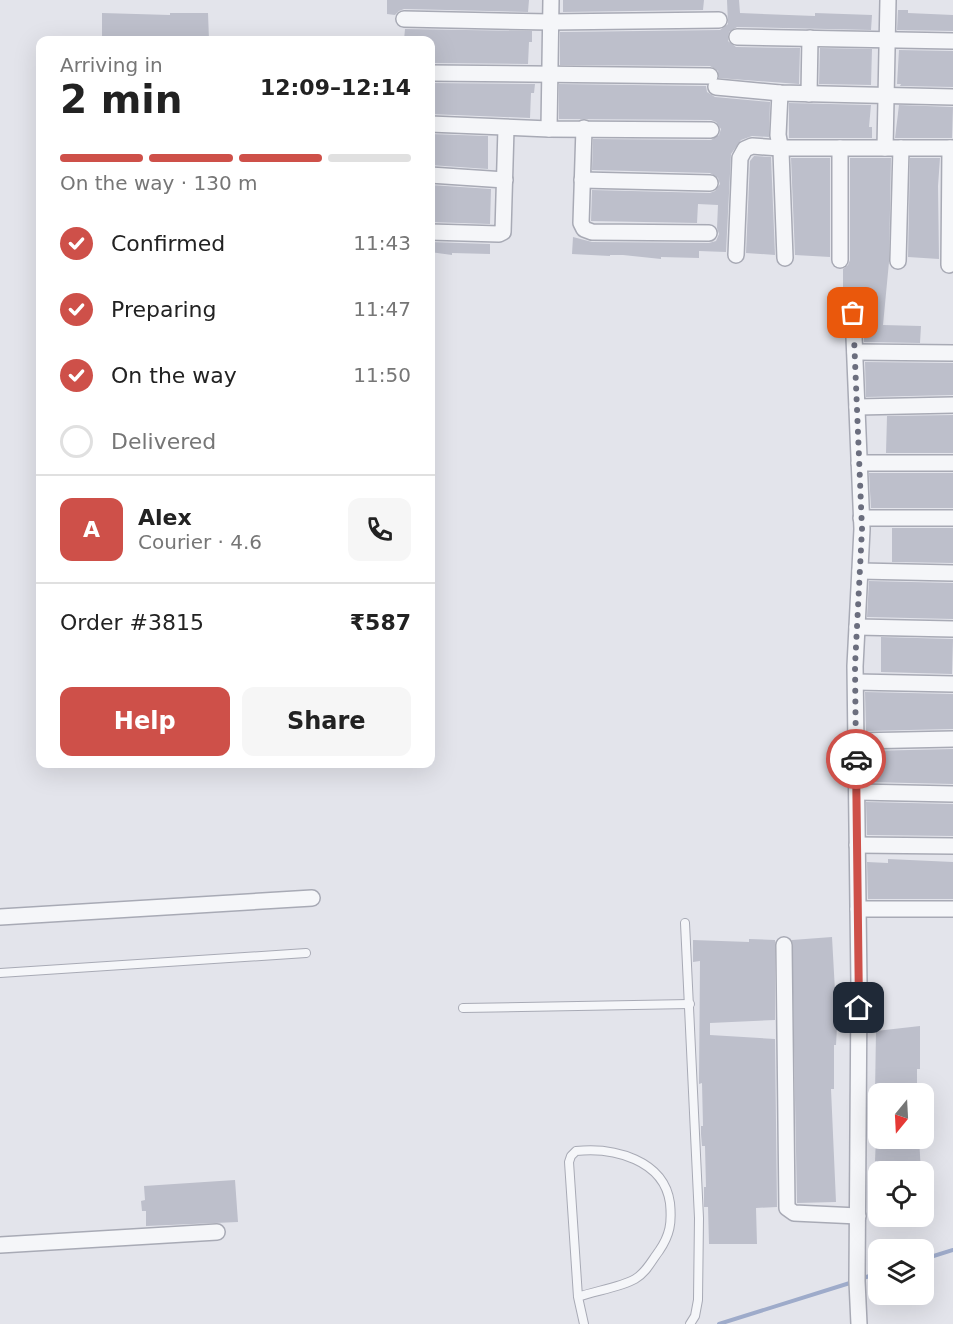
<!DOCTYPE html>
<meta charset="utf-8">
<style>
:root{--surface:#fff;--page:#f6f6f6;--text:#222;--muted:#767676;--line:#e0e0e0;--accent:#ce5049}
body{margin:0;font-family:"DejaVu Sans",sans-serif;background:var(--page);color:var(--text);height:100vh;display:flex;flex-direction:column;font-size:22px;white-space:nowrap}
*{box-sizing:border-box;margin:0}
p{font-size:20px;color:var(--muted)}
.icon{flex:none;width:33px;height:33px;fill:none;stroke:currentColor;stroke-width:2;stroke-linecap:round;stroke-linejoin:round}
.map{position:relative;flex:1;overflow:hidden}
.drawer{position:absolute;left:36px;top:36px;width:399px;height:732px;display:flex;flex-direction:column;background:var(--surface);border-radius:12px;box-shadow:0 6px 24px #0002}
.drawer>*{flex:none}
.needle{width:39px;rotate:198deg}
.fabs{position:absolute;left:868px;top:1083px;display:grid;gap:12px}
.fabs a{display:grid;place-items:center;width:66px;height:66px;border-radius:12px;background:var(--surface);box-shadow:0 6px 24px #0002;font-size:30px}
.pin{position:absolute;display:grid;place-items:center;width:51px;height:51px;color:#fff;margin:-26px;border-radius:12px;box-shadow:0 3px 9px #0006}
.courier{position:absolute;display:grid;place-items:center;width:60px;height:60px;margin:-30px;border:4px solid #ce5049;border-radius:50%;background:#fff;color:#222;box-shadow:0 2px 8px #0007}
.summary em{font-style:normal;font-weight:700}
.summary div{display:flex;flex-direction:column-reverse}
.summary{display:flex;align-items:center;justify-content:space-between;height:102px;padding:0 24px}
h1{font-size:39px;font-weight:700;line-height:45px}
.bar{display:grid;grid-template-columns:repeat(4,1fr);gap:9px 6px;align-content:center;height:72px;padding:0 24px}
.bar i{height:8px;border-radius:4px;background:var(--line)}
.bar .on{background:var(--accent)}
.bar p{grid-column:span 4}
.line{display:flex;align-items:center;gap:15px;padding:0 24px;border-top:2px solid var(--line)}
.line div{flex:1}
.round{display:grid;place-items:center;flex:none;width:63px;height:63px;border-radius:12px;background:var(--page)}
ol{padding:0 24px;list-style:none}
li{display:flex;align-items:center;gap:18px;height:66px}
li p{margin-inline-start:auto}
li .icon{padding:6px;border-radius:50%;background:var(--accent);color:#fff;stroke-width:4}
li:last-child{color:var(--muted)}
li i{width:33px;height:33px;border:3px solid var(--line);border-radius:50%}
.primary-button{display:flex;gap:12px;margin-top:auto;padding:12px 24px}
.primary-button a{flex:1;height:69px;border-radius:12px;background:var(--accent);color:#fff;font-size:24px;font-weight:700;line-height:69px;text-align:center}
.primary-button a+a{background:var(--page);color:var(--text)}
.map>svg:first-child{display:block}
</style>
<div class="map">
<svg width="953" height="1324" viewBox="0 0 953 1324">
<rect width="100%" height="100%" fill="#e3e4eb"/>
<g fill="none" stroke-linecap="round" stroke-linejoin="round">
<g stroke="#9eabca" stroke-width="4">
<polyline points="924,1259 953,1250"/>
<polyline points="860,1279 879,1273"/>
<polyline points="719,1324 853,1282"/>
</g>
</g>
<g fill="#bdbfcb">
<polygon points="387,0 529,0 528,12 404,9 399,11 395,15 387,14"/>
<polygon points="563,0 704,0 703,10 563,12"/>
<polygon points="727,0 739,0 740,13 815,16 815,13 872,15 871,30 737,27 729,32 728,41 736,47 800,48 799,84 719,78 718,71 710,66 560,65 560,32 720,30 728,24"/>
<polygon points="898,10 908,10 908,13 953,15 953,31 897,30"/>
<polygon points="102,13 170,15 170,13 208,13 209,40 102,40"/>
<polygon points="405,29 532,31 532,42 529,42 528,64 430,63 431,40 404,40"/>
<polygon points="820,48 872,49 871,85 819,84"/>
<polygon points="899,50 953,51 953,87 900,86 901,84 897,84"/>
<polygon points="430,83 535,84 534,93 531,93 530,118 430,114"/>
<polygon points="559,84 706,86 707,92 715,97 770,102 769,137 752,136 741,140 731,154 726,252 699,251 699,258 661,257 661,259 623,255 610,255 610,256 572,254 573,237 592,242 709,243 716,241 719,234 717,228 718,205 698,204 697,223 591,221 592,190 710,193 715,191 720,184 718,178 710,173 592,170 593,139 711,140 719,135 721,129 716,122 711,120 559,119"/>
<polygon points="789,103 871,105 869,127 872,127 872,138 789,138"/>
<polygon points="899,105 953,107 952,138 895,138"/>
<polygon points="430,134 488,136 488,169 430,165"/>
<polygon points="754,156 771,157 775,255 746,253 750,161"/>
<polygon points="791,158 830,158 830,257 795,255"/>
<polygon points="850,158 891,158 889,262 883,325 921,326 920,343 864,342 864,289 843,288 843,269 848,265 850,260"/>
<polygon points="910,158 940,158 938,186 939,259 908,257"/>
<polygon points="430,185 491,189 490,224 430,222"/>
<polygon points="430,242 490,244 490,254 452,253 452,255 430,252"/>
<polygon points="865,362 953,363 953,395 866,397"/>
<polygon points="953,415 953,453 886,453 887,416"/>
<polygon points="869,473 953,473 953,508 871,508"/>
<polygon points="892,528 953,528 953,563 892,562"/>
<polygon points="869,581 953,583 953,619 867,617"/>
<polygon points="881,637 953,639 952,674 881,672"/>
<polygon points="865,692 953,694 953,729 866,731"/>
<polygon points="953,749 953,784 866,782 866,751"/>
<polygon points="866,802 953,804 953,836 867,835"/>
<polygon points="888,859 953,862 953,899 868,899 867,862 888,863"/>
<polygon points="832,937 837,1027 836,1045 834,1045 834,1089 831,1089 836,1202 797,1203 792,940"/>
<polygon points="749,939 775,940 775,1020 710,1023 710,1035 775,1039 777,1207 756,1208 757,1244 709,1244 708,1207 704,1207 704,1187 706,1187 705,1146 702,1146 701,1134 701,1126 703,1126 702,1083 699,1084 700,961 693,962 693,940 749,942"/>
<polygon points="920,1026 920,1069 917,1069 917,1091 875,1094 876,1031"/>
<polygon points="876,1138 919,1138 921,1172 877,1172 877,1161 875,1161"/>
<polygon points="235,1180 238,1222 146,1226 146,1211 142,1211 141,1201 145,1200 144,1186"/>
</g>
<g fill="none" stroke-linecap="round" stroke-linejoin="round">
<g stroke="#a8aab5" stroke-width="10">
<g id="service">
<polyline points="685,923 699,1218 698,1300 695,1316 690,1324"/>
<polyline points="0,973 306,953"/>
<polyline points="463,1008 690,1004"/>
<path d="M578 1297C595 1291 621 1287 635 1279 646 1273 652 1260 659 1251 670 1235 672 1223 670 1203 664 1160 614 1147 576 1151L571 1156 569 1162 578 1297 584 1324"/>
</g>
</g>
<g stroke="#a8aab5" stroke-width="18">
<g id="minor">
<polyline points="404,19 550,22 719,20"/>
<polyline points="737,37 953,41"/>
<polyline points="430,73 710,76"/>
<polyline points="716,87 780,93 953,97"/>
<polyline points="780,93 778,135 781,151 785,258"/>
<polyline points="809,94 810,38"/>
<polyline points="430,124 549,129 711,130"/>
<polyline points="584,128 581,223 584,229 592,232 709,233"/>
<polyline points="549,129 551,0"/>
<polyline points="840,148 840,260"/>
<polyline points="885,148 888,0"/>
<polyline points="430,175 505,180"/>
<polyline points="582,180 710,183"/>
<polyline points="430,232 499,234 503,232 506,128"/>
<polyline points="736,255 740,158 745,149 752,146 780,148 953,148"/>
<polyline points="898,261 901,148"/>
<polyline points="949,265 950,148"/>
<polyline points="853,313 862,529 855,666 859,985 857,1281 859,1324"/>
<polyline points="855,352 953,353"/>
<polyline points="857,407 953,405"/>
<polyline points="859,463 953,463"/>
<polyline points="861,518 953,518"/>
<polyline points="860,571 953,573"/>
<polyline points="857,627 953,629"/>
<polyline points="856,682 953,684"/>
<polyline points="856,741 953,739"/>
<polyline points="857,792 953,794"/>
<polyline points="857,845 953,846"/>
<polyline points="858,909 953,909"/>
<polyline points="0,917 312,898"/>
<polyline points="784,945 787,1208 794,1213 858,1216"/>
<polyline points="0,1245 217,1232"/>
</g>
</g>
<use href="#service" stroke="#f5f6f9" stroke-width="8"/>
<use href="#minor" stroke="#f5f6f9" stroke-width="15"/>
</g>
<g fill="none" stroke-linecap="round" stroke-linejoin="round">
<polyline stroke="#6b6e7e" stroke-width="6" stroke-dasharray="0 10.8" points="853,313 862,529 855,666 856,759"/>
<polyline stroke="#ce5049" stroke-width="8" points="856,759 859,1008"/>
</g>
</svg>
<div class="fabs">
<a><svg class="needle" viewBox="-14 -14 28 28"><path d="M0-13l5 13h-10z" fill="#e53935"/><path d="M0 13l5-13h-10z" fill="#767676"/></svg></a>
<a><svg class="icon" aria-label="locate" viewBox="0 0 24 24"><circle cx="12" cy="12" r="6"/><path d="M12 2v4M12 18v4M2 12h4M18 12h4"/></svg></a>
<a><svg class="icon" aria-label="layers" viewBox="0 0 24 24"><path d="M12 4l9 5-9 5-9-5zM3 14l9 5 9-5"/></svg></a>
</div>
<div class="pin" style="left:853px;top:313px;background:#ea580c"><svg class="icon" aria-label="bag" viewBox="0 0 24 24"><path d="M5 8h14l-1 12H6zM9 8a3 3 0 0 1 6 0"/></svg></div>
<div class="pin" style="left:859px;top:1008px;background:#1f2937"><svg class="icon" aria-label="home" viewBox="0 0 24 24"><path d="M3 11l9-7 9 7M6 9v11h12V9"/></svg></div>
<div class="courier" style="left:856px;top:759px"><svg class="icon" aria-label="car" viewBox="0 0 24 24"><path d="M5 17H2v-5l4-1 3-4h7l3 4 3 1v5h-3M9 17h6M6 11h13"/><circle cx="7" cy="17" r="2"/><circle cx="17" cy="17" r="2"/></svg></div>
<section class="drawer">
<div class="summary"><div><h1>2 min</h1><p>Arriving in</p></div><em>12:09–12:14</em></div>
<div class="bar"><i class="on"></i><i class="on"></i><i class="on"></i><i></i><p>On the way · 130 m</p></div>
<ol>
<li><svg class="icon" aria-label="check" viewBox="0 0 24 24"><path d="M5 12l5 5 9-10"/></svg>Confirmed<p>11:43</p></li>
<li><svg class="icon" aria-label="check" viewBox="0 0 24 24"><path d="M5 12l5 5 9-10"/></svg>Preparing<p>11:47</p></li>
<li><svg class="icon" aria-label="check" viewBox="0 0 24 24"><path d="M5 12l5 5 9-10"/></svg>On the way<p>11:50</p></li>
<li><i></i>Delivered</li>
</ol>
<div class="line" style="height:108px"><b class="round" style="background:var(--accent);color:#fff">A</b><div><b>Alex</b><p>Courier · 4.6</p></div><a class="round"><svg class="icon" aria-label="phone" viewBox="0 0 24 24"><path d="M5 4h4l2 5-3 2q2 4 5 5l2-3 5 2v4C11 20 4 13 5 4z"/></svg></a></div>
<div class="line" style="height:78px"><div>Order #3815</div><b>₹587</b></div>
<div class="primary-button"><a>Help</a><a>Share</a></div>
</section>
</div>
